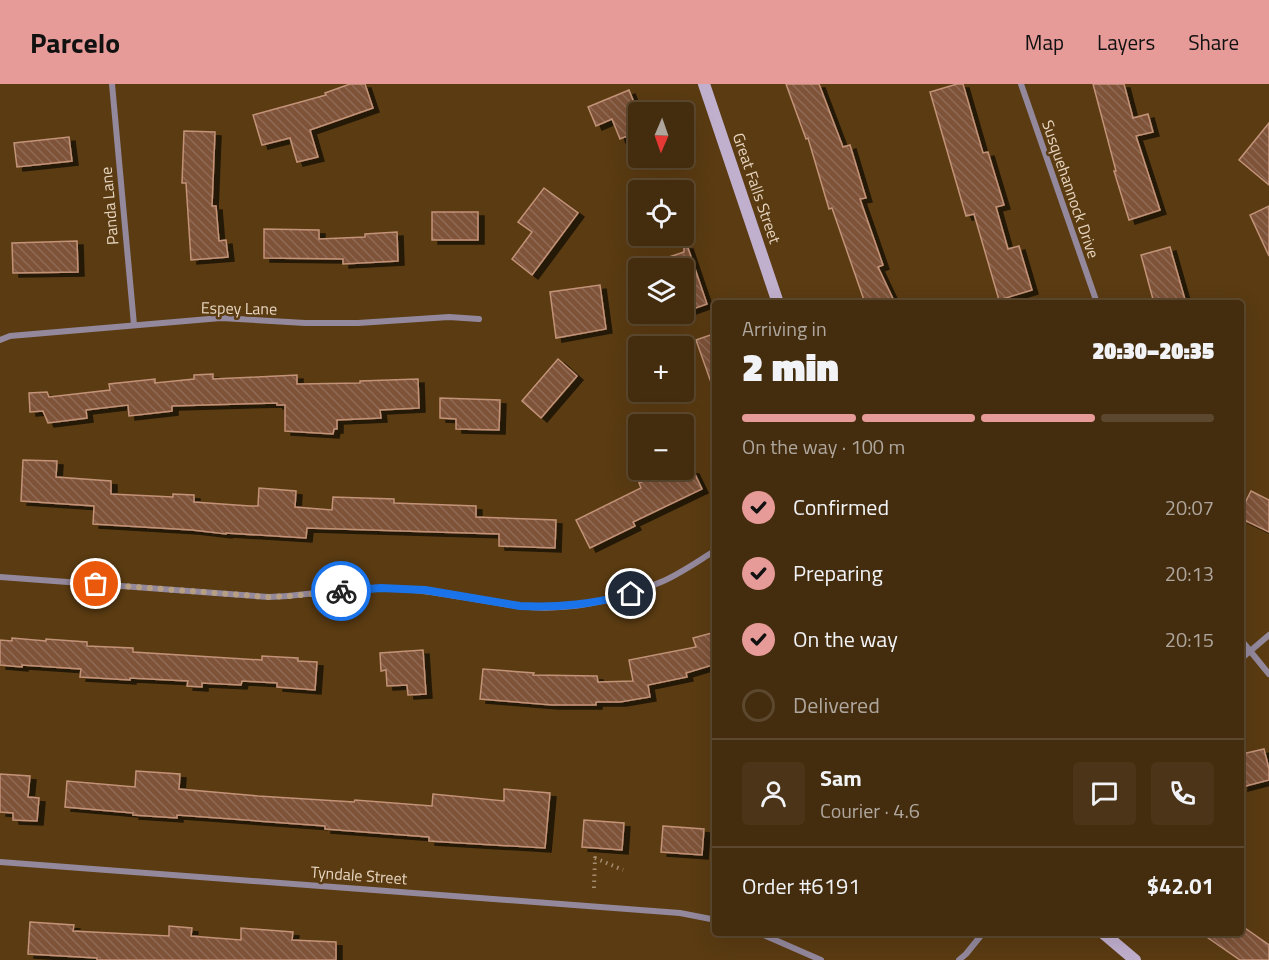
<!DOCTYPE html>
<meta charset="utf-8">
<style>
:root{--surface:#442c0e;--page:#4b3417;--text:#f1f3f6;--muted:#afa79e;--line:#5c482e;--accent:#e69b98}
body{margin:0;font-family:"Titillium Web",sans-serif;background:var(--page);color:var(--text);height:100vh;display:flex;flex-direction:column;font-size:22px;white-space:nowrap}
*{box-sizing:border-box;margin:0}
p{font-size:20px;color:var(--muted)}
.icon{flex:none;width:33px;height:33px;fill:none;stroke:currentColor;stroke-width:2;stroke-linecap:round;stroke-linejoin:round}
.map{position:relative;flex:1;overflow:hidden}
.sheet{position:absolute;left:712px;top:216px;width:532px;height:636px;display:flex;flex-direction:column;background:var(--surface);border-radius:6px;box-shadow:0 6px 24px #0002,0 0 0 2px var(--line)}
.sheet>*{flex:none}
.needle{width:39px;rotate:182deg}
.tools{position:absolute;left:628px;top:18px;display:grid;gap:12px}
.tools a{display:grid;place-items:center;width:66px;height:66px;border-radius:6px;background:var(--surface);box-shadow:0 6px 24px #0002,0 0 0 2px var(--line);font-size:30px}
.pin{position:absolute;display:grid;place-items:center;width:51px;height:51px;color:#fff;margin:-26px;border:3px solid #fff;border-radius:50%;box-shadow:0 2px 6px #0007}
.courier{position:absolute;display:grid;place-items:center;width:60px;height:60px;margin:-30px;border:4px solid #1a73e8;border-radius:50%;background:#fff;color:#222;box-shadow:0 2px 8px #0007}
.overview em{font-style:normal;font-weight:800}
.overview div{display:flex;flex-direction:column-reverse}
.overview{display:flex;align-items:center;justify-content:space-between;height:102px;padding:0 30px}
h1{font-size:39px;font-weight:800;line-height:45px}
.bar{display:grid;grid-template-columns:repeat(4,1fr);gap:9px 6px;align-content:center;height:72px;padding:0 30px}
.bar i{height:8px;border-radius:4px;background:var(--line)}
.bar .selected{background:var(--accent)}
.bar p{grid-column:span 4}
.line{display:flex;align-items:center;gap:15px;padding:0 30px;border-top:2px solid var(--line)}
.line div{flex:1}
.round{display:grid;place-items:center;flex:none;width:63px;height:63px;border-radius:6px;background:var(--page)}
ol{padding:0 30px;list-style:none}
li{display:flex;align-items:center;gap:18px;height:66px}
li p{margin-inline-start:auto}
li .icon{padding:6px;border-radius:50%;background:var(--accent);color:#111;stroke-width:4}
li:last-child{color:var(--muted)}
li i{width:33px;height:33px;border:3px solid var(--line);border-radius:50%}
header{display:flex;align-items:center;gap:36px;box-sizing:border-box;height:84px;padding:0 30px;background:var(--accent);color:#111}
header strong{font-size:28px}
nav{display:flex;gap:33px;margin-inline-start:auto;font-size:21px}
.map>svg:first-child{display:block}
</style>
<header>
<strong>Parcelo</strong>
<nav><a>Map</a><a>Layers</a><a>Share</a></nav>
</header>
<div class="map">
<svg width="1269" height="876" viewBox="0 0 1269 876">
<defs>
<pattern id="building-back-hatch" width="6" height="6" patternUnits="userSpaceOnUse" patternTransform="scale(1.5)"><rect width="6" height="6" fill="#7e5239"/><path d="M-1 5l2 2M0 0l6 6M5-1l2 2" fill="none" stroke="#906a54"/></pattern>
<filter id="shadow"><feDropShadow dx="6" dy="4" stdDeviation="0" flood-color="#0009"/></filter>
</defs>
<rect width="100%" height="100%" fill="#5a3b12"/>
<g fill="url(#building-back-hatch)" stroke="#c39378" stroke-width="1.5" filter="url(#shadow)">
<polygon points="350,0 365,0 373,24 310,46 318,73 297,78 290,54 262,61 253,31 326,11 325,9"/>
<polygon points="786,0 819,0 843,63 850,61 866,114 860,115 883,181 878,183 895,219 865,219 832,124 829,125 808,54 806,55"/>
<polygon points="957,0 963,0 983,69 988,68 1004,121 996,123 1008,165 1019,162 1032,206 999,216 974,130 966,132 930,8"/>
<polygon points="1093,0 1124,0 1133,34 1148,30 1153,48 1136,52 1160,126 1129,136 1114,87 1116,87"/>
<polygon points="629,6 639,31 639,47 620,55 612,35 596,42 588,23"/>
<polygon points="1269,39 1269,101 1239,76"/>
<polygon points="184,47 215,48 212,122 216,122 219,157 226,156 228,173 191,176 186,99 182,99"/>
<polygon points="69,53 72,77 17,83 14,59"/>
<polygon points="544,104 578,129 532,191 512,175 532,148 518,138"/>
<polygon points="1269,122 1269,172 1250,131"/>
<rect x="432" y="128" width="46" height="28"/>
<polygon points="264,145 319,146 319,155 365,153 365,150 397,148 398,177 343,180 343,175 264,174"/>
<polygon points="77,157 78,188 13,189 12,159"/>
<polygon points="684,161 687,161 707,220 684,228 684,184 643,184 642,182 684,168"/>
<polygon points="1170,163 1186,219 1154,219 1141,171"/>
<polygon points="600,201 606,245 556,254 550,208"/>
<polygon points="716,249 716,304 713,304 696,256"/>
<polygon points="558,275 577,292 541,334 522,317"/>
<polygon points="213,290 213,295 297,291 297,300 360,299 360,297 418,295 419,324 380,326 381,334 337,336 337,345 334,345 333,350 285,347 285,321 277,321 277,319 172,322 172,327 129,332 128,321 86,326 87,334 48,339 43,327 30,328 29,309 47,308 49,313 110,306 109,300 155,295 155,299 194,295 194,291"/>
<polygon points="440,314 500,316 499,346 456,345 456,335 440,334"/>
<polygon points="23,376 57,377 56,393 111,397 111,410 173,413 173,410 194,411 194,418 250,422 258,422 259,404 296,407 295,423 332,426 333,413 394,415 394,419 476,422 476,433 556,436 555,464 499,462 499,450 307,444 306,454 226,449 226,450 192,446 93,440 94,422 21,417"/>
<polygon points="668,386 693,386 702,405 633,438 635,442 590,464 576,436 641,404 639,399"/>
<polygon points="1251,407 1269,416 1269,448 1242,435 1242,425"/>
<polygon points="712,549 713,553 716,553 716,580 686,589 687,593 648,601 650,613 620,618 596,618 596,621 552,621 480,615 483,585 534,589 533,591 597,592 598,598 633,597 629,576 696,563 693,554"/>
<polygon points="12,554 46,557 46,555 87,558 87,562 133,564 133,568 262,576 262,572 298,574 298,577 317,578 315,606 277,603 277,599 242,597 241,601 202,599 202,603 187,602 188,597 130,594 130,596 80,593 81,585 22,581 22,583 0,581 0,556 12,557"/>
<polygon points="423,566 426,610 408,611 407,601 387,602 386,586 381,587 380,569"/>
<polygon points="1264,665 1269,685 1269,696 1242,703 1242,670"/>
<polygon points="136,687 180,690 179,705 258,712 354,718 355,716 432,722 433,710 504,717 504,705 550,709 545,764 429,757 429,753 325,745 325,742 177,731 177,734 133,731 133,729 65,723 67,697 135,703"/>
<polygon points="0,690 30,692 28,713 39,714 37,737 13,736 13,729 0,728"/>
<polygon points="584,736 624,739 622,766 582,763"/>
<polygon points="663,742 704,745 702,771 661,768"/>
<polygon points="30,838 74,841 73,847 169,852 169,842 192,844 191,852 241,856 241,844 293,848 292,856 336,858 336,876 97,876 97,874 28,870"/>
<polygon points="1242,842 1269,861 1269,876 1240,876 1201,849 1242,849"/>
</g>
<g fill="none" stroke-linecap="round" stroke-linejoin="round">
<polyline stroke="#a58c6e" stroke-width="4" stroke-dasharray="1.5 4.5" stroke-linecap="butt" points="594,804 595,774 623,786"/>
<g stroke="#93889c" stroke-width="6">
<polyline points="112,0 134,241"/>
<polyline points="1021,0 1097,219"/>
<polyline points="0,256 10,252 221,234 305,239 358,239 449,233 479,235"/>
<path d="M0 493 269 513C307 512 345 503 383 504 429 505 473 516 518 522 566 528 617 517 661 498 680 490 698 477 716 466"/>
<polyline points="1242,557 1269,590"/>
<polyline points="1242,574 1269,551"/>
<polyline points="0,778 680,829 716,836"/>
<polyline points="759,849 821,876"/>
<polyline points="959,876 966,870 983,849"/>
</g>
<g stroke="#c1afce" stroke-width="12">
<polyline points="704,0 778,219"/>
<polyline points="1103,849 1135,876"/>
</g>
</g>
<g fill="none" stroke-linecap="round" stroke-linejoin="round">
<polyline stroke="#b69f83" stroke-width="6" stroke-dasharray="0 10.8" points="96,500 269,513 290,512 341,507"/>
<path stroke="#1a73e8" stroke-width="8" d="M341 507 381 504 425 506 520 522C560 524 592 520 631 510"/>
</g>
<g text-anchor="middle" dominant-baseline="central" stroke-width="5" stroke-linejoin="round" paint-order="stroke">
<g font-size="16" fill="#e7d5c0" stroke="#5a3b12">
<text transform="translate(757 104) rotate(71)">Great Falls Street</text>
<text transform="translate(1071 105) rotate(71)">Susquehannock Drive</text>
<text transform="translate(109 122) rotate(-95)">Panda Lane</text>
<text transform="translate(239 224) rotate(1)">Espey Lane</text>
<text transform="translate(359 791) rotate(4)">Tyndale Street</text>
</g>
</g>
</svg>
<div class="tools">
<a><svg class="needle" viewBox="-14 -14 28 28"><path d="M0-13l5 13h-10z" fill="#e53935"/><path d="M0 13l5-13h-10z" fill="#afa79e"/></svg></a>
<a><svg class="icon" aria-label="locate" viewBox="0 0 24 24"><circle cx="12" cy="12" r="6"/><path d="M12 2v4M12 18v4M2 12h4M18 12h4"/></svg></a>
<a><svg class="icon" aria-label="layers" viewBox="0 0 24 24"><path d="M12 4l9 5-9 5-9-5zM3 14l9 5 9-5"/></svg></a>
<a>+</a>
<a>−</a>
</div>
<div class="pin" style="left:96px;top:500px;background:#ea580c"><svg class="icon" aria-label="bag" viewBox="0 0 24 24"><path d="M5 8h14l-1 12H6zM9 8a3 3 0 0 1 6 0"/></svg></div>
<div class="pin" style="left:631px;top:510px;background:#1f2937"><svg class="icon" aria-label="home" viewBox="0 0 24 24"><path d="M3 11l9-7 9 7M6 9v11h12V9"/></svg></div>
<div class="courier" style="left:341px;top:507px"><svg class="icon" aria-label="bike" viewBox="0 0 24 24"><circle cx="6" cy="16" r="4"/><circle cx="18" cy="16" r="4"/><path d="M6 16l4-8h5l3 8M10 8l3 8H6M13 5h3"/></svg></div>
<section class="sheet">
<div class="overview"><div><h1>2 min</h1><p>Arriving in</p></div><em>20:30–20:35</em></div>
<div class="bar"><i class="selected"></i><i class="selected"></i><i class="selected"></i><i></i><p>On the way · 100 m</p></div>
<ol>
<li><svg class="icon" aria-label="check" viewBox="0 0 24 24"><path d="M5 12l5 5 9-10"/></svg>Confirmed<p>20:07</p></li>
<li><svg class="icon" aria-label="check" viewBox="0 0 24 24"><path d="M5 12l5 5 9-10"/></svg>Preparing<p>20:13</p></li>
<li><svg class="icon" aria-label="check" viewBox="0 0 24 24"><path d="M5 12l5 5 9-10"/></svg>On the way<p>20:15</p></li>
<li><i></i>Delivered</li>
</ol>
<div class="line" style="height:108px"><a class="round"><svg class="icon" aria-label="person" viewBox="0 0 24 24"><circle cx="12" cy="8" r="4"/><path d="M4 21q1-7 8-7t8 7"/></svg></a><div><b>Sam</b><p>Courier · 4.6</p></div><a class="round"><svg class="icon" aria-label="chat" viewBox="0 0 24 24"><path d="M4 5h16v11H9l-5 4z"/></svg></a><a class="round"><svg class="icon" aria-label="phone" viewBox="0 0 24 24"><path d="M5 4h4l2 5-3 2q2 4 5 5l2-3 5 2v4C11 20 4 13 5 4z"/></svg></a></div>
<div class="line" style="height:78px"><div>Order #6191</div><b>$42.01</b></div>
</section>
</div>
